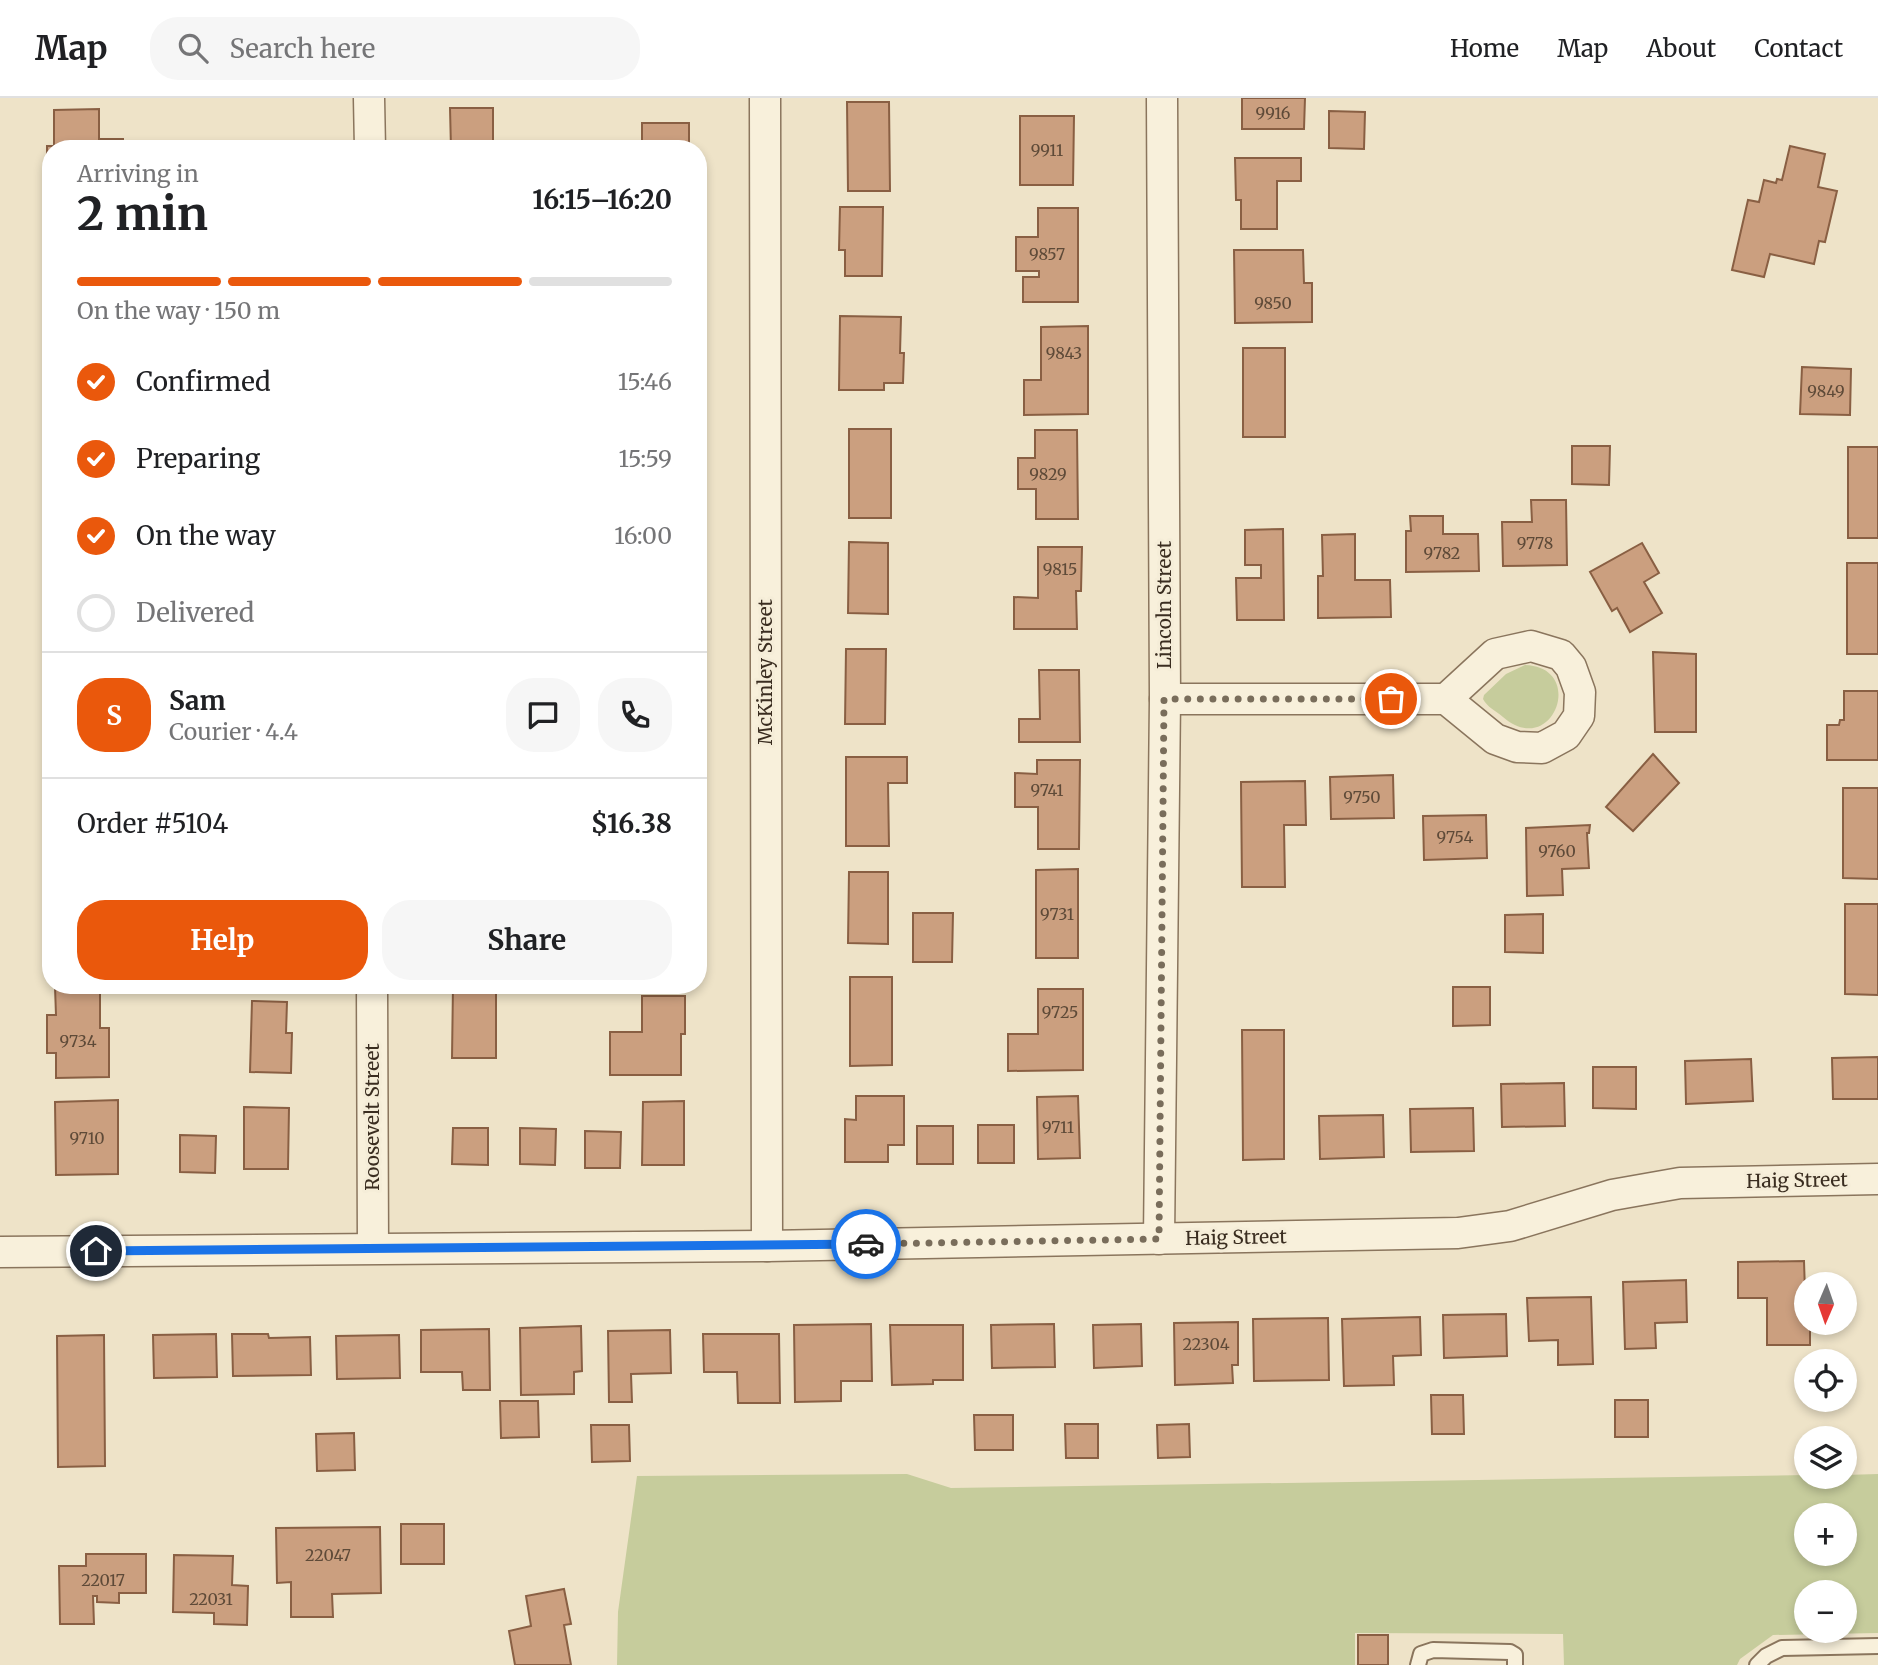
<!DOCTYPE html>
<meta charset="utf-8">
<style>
:root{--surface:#fff;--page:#f6f6f6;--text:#202124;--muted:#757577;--line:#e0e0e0;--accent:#ea580c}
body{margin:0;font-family:Merriweather,serif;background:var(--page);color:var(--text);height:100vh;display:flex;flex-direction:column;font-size:26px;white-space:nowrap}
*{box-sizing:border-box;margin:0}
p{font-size:23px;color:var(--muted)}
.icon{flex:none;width:38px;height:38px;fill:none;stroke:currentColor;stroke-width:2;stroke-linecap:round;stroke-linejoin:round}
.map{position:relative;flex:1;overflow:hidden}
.side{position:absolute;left:42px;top:42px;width:665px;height:854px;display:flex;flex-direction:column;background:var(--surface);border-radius:28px;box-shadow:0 4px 10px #0003}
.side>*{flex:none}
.needle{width:46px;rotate:182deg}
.tools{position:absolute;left:1794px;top:1174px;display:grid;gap:14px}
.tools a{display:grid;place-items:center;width:63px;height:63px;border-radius:50%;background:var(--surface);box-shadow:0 4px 10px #0003;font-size:35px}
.pin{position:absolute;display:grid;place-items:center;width:60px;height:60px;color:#fff;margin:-30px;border:4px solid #fff;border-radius:50%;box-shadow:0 2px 7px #0007}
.courier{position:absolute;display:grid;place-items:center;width:70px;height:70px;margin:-35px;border:5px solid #1a73e8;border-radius:50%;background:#fff;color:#222;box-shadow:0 2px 9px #0007}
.headline em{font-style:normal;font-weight:700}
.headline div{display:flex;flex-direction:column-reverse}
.headline{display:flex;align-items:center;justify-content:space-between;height:119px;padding:0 35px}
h1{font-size:46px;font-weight:700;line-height:52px}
.bar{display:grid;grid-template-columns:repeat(4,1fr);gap:10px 7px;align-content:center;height:84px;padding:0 35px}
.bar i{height:9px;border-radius:5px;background:var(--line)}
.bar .current{background:var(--accent)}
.bar p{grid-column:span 4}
.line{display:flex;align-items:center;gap:18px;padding:0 35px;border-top:2px solid var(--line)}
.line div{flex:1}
.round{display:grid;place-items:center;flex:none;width:74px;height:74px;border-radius:28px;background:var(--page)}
ol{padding:0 35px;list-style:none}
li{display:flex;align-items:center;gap:21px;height:77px}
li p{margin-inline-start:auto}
li .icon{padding:7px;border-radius:50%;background:var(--accent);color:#fff;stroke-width:4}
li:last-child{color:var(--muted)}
li i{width:38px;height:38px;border:4px solid var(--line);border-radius:50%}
.button{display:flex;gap:14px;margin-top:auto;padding:14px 35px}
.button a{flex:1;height:80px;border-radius:28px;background:var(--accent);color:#fff;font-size:28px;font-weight:700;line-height:80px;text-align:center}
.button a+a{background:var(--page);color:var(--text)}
header{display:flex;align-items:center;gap:42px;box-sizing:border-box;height:98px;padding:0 35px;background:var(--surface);border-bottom:2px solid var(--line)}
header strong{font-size:33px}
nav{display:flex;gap:38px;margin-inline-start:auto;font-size:24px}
.search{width:490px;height:63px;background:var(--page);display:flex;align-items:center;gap:18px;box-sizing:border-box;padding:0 24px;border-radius:28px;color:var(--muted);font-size:26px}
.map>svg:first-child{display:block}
</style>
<header>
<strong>Map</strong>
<div class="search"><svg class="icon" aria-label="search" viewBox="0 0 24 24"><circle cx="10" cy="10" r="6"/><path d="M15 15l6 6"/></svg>Search here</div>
<nav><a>Home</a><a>Map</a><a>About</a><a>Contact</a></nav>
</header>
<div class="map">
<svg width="1878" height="1567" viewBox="0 0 1878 1567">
<rect width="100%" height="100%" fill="#eee3c8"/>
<g fill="#c6cc9c" fill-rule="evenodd">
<path d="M1525 567C1587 569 1553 662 1503 619 1496 613 1487 609 1483 601L1484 597 1506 576Z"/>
<path d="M907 1376 951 1390 1806 1377V1379H1844L1845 1377 1878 1376V1535L1773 1537 1740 1561 1737 1567H1564L1563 1536 1355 1535V1567H617L618 1514 637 1378ZM1806 1418H1844V1456H1806ZM1806 1494H1844V1533H1806Z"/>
</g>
<g fill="#cb9f7f" stroke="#895f43" stroke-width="2">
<polygon points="1242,0 1305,0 1304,31 1242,31"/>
<polygon points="847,4 889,4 890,93 848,93"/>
<polygon points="450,10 493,10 493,51 451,51"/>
<polygon points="99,11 99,41 123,41 123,51 51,51 51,76 47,76 47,48 54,48 54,12"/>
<polygon points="1329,13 1365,14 1364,51 1329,50"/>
<polygon points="1020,18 1074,18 1073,87 1020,87"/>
<rect x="642" y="25" width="47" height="26"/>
<polygon points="242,46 286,47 285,51 242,51"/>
<polygon points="1790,48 1825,56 1818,89 1837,93 1825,144 1819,143 1814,166 1770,156 1764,179 1732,172 1748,102 1759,104 1764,82 1776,85 1777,81 1782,82"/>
<polygon points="1235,60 1301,60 1301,83 1277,83 1277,131 1241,131 1241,102 1236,102"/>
<polygon points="840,109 883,109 882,178 845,178 845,152 839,152"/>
<polygon points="1038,110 1078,110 1078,204 1023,204 1023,179 1039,179 1039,173 1016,173 1016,139 1038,139"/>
<rect x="44" y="121" width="7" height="42"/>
<polygon points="1234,152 1303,152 1304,185 1312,185 1312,224 1235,225"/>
<polygon points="840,218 901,219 900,255 904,255 903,285 884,285 884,292 839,292"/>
<polygon points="1088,228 1088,316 1024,317 1024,282 1041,282 1041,229"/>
<rect x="1243" y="250" width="42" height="89"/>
<polygon points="1802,269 1851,271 1850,317 1800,316"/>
<rect x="849" y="331" width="42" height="89"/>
<polygon points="1035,332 1077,332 1078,421 1036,421 1036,391 1018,391 1018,360 1035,360"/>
<rect x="47" y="347" width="4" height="42"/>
<polygon points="1572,348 1610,348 1609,387 1572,386"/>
<rect x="1848" y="349" width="30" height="91"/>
<polygon points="1531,402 1566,402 1567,467 1503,468 1502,424 1532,424"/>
<polygon points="1410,418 1443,418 1443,436 1478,436 1479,473 1406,474 1406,433 1411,433"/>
<polygon points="1283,431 1284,522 1237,522 1236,480 1261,480 1261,467 1245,467 1245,432"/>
<polygon points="1355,436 1355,482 1390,482 1391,519 1318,520 1318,478 1323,478 1322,437"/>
<polygon points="849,444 888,445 888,516 848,515"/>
<polygon points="1642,445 1659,475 1644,484 1662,515 1630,534 1617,510 1612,513 1590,474"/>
<polygon points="1038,449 1082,449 1081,493 1076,493 1077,531 1014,531 1014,499 1038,500"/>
<rect x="1847" y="465" width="31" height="91"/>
<polygon points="846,551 886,551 885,626 845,626"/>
<polygon points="1653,554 1696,556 1696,634 1655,634"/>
<polygon points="1039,572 1079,572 1080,644 1019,644 1019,621 1040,621"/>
<polygon points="1844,593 1878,593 1878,662 1827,662 1827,627 1839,627 1840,622 1844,622"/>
<polygon points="1653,656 1679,685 1633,733 1606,709"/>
<polygon points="846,659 907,659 907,685 888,685 889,748 846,748"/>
<polygon points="1037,662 1080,662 1079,751 1038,751 1038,709 1015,709 1015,675 1037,676"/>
<polygon points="1393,677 1394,720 1331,721 1330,679"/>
<polygon points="1305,683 1306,727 1284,727 1285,789 1242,789 1241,684"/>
<polygon points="1843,690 1878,690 1878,781 1843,780"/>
<polygon points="1486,717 1487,760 1424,762 1423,718"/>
<polygon points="1590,727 1589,735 1587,735 1589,770 1562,771 1563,797 1527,798 1526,730"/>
<polygon points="1078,771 1078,860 1036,860 1036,772"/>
<polygon points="849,774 888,774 888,846 848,845"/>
<polygon points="1845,806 1878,806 1878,897 1845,896"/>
<polygon points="913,815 953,815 952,864 913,864"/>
<polygon points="1543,816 1543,855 1505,854 1505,817"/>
<polygon points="850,879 892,879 892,967 850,968"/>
<polygon points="453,887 496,887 496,960 452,960"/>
<polygon points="55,889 100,889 100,930 109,930 109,979 56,980 56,955 47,955 47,917 56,917"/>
<polygon points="1453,889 1490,889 1490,927 1453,928"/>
<polygon points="1038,891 1083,891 1083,972 1008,973 1008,936 1038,936"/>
<polygon points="642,898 685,898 685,936 681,936 681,977 610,977 610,934 642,934"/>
<polygon points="252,903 287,904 286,935 292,935 291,975 250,974"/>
<polygon points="1242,932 1284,932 1284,1061 1243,1062"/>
<polygon points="1878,959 1878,1001 1833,1001 1832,960"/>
<polygon points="1751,961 1753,1003 1686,1006 1685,963"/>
<polygon points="1593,969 1636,969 1636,1011 1593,1010"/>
<polygon points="1564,985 1565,1028 1502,1029 1501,986"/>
<polygon points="856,998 904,998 904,1047 888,1047 888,1064 845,1064 845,1021 856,1022"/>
<polygon points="1078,998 1080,1060 1038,1061 1037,999"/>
<polygon points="118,1002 118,1076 56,1077 55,1004"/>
<polygon points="684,1003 684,1067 642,1067 643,1004"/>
<polygon points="244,1009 289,1010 288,1071 244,1071"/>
<polygon points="1473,1010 1474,1053 1411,1054 1410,1011"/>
<polygon points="1383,1017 1384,1059 1320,1061 1319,1018"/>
<rect x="978" y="1027" width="36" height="38"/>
<rect x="917" y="1028" width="36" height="38"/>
<polygon points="453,1030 488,1030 488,1067 452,1066"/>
<polygon points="520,1030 556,1031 555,1067 520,1066"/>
<polygon points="585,1033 621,1034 620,1070 585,1070"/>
<polygon points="180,1037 216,1038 215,1075 180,1074"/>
<polygon points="1804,1163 1806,1225 1819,1225 1819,1227 1810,1227 1810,1247 1767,1247 1767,1200 1738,1200 1738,1164"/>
<polygon points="1686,1182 1687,1224 1655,1225 1656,1250 1625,1251 1623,1184"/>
<polygon points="1591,1199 1593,1266 1558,1267 1558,1242 1529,1243 1527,1200"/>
<polygon points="1506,1216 1507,1258 1444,1260 1443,1217"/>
<polygon points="1420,1219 1421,1257 1393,1258 1394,1287 1344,1288 1342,1221"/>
<polygon points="1328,1220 1329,1282 1254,1283 1253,1221"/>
<polygon points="1238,1224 1238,1267 1232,1267 1233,1285 1175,1287 1174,1225"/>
<polygon points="871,1226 872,1283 841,1283 841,1303 795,1304 794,1227"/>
<polygon points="1054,1226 1055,1269 992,1270 991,1227"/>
<polygon points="1141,1226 1142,1268 1094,1270 1093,1227"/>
<polygon points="890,1227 963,1227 963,1282 933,1282 933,1286 892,1287"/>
<polygon points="581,1228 582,1273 574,1274 574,1296 521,1297 520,1230"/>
<polygon points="489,1231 490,1292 463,1292 462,1274 421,1274 421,1232"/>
<polygon points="670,1232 671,1275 631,1276 632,1304 609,1304 608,1233"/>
<polygon points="216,1236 217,1279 154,1280 153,1237"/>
<polygon points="232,1236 268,1236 269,1240 310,1239 311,1277 233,1278"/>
<polygon points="703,1236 779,1236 780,1305 738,1305 737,1274 704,1274"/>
<polygon points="104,1237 105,1368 58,1369 57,1238"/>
<polygon points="399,1237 400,1280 337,1281 336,1238"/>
<polygon points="1431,1297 1463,1297 1464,1336 1432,1336"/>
<rect x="1615" y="1302" width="33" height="37"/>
<polygon points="500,1303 538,1303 539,1339 501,1340"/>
<polygon points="974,1317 1013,1317 1013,1352 975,1352"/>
<polygon points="1065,1326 1098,1326 1098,1360 1066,1360"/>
<polygon points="1189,1326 1190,1359 1158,1360 1157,1327"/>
<polygon points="591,1327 629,1327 630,1363 592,1364"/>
<polygon points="354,1335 355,1372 317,1373 316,1336"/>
<rect x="401" y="1426" width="43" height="40"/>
<polygon points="380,1429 381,1495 332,1496 333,1519 291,1519 291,1484 277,1485 276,1430"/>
<polygon points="86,1456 146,1456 146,1495 119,1495 119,1505 97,1504 97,1498 93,1498 94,1526 60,1526 59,1468 86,1468"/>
<polygon points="174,1457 233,1458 232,1487 248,1488 247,1527 214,1526 214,1515 173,1514"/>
<polygon points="564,1491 571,1526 564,1527 571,1567 515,1567 509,1533 531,1528 526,1498"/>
<rect x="1358" y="1537" width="30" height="30"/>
</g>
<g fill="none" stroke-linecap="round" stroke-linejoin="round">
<g stroke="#8a755d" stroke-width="18">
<g id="lane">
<polyline points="1418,1567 1421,1556 1433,1552 1510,1554 1515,1557 1515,1567"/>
<polyline points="1757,1567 1766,1558 1782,1550 1878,1548"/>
</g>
</g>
<g stroke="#8a755d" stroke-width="33">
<g id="street">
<polyline points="369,0 370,51"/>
<polyline points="765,0 767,1148"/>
<polyline points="1165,601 1446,601 1495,641 1517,649 1542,650 1566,637 1579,618 1580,594 1571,569 1561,557 1531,548 1495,556 1446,601"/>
<polyline points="372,887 373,1150"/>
<polyline points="1159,1141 1165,601 1162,0"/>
<polyline points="0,1154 767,1148 1458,1135 1510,1128 1612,1097 1680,1085 1878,1081"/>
</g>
</g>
<use href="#lane" stroke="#f8f0db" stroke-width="14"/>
<use href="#street" stroke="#f8f0db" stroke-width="30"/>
</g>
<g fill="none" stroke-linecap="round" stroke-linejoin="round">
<polyline stroke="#796d5b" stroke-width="7" stroke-dasharray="0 12.6" points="866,1146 1159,1141 1164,601 1391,601"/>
<polyline stroke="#1a73e8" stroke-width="9" points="96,1153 866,1146"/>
</g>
<g text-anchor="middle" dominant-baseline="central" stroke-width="6" stroke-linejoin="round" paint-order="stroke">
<g font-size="16" fill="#5e4a38">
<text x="1273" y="15">9916</text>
<text x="1047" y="52">9911</text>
<text x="1047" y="156">9857</text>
<text x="1273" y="205">9850</text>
<text x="1064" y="255">9843</text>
<text x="1826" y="293">9849</text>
<text x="1048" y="376">9829</text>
<text x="1535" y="445">9778</text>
<text x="1442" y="455">9782</text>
<text x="1060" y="471">9815</text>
<text x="1047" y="692">9741</text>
<text x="1362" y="699">9750</text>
<text x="1455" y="739">9754</text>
<text x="1557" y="753">9760</text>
<text x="1057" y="816">9731</text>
<text x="1060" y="914">9725</text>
<text x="78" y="943">9734</text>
<text x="1058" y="1029">9711</text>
<text x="87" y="1040">9710</text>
<text x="1206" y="1246">22304</text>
<text x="328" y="1457">22047</text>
<text x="103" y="1482">22017</text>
<text x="211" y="1501">22031</text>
</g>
<g font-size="19" fill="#3a2d20" stroke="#f5edd8">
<text transform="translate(1164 507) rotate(-90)">Lincoln Street</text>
<text transform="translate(765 574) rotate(-90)">McKinley Street</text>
<text transform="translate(372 1019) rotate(-90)">Roosevelt Street</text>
<text transform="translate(1797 1082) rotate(-1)">Haig Street</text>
<text transform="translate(1236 1139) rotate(-1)">Haig Street</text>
</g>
</g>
</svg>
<div class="tools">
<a><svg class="needle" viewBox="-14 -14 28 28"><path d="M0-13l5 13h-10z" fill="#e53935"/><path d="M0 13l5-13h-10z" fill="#757577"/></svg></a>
<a><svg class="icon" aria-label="locate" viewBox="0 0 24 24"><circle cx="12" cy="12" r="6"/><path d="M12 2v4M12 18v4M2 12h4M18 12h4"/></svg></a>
<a><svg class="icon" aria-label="layers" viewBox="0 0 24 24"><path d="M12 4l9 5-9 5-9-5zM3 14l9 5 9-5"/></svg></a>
<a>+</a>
<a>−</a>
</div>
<div class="pin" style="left:1391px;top:601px;background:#ea580c"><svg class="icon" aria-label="bag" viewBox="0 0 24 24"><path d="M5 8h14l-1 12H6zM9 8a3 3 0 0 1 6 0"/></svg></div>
<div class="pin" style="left:96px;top:1153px;background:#1f2937"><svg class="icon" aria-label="home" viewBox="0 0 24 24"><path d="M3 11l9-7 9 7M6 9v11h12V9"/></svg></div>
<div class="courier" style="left:866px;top:1146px"><svg class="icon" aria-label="car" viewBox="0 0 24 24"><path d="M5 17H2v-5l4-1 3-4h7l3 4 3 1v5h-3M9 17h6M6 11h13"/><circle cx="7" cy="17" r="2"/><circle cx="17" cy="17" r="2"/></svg></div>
<section class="side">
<div class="headline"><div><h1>2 min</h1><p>Arriving in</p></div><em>16:15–16:20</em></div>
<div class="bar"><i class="current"></i><i class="current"></i><i class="current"></i><i></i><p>On the way · 150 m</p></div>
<ol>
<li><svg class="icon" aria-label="check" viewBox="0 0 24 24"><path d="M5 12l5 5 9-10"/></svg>Confirmed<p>15:46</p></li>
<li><svg class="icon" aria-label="check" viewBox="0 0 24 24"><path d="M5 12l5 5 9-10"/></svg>Preparing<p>15:59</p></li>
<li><svg class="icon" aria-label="check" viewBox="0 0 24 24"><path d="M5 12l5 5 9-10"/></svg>On the way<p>16:00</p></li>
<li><i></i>Delivered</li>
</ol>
<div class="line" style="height:126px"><b class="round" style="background:var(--accent);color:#fff">S</b><div><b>Sam</b><p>Courier · 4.4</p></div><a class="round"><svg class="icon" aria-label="chat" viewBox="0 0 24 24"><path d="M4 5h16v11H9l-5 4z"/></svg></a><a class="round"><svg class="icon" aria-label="phone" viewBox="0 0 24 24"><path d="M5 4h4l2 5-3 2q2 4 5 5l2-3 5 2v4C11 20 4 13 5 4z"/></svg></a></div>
<div class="line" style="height:91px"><div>Order #5104</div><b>$16.38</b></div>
<div class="button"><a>Help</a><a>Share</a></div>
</section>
</div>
